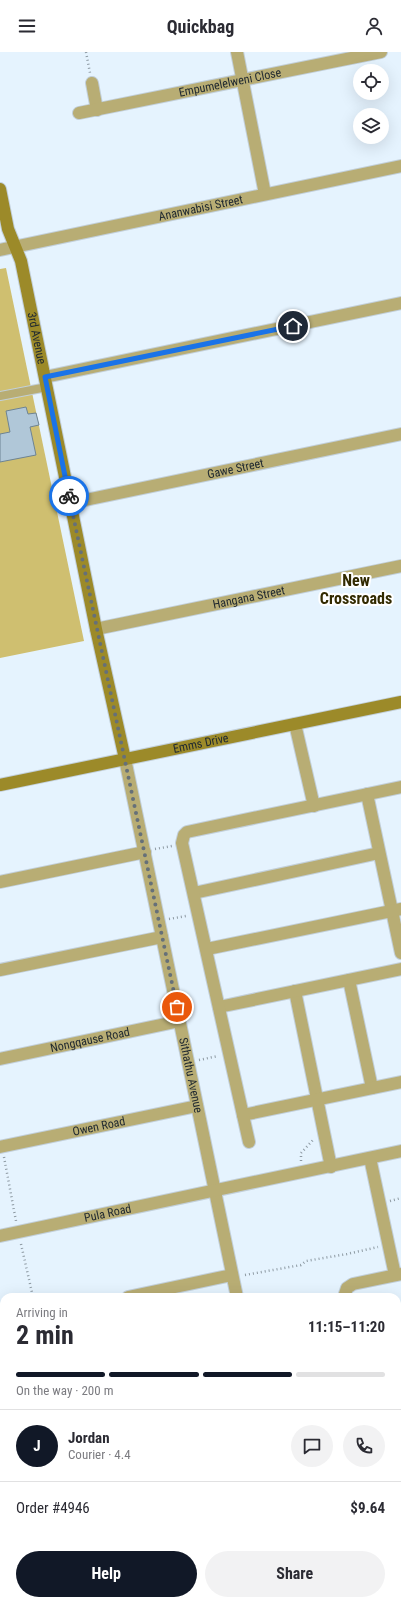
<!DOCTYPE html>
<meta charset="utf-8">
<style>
:root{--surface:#fff;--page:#f2f2f3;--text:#2b2b33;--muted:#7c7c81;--line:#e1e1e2;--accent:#111827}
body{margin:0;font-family:"Roboto Condensed",sans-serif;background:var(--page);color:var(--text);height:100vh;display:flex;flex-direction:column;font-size:15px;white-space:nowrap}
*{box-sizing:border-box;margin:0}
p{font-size:13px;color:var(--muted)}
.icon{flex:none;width:22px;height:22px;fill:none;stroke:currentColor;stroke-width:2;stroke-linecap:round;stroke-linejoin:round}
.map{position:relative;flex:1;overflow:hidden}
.sheet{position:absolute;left:0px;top:1241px;width:401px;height:312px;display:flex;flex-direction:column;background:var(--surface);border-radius:12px 12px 0 0;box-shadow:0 4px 16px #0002}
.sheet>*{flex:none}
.buttons{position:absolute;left:353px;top:12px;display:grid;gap:8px}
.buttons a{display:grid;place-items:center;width:36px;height:36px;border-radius:50%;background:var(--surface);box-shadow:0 4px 16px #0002;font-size:20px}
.pin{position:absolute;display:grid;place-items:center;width:34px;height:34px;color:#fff;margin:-17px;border:2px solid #fff;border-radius:50%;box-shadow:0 1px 4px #0007}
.courier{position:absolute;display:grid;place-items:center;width:40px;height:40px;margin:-20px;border:3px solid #1a73e8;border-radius:50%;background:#fff;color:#222;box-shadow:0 1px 5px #0007}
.headline em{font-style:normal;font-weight:700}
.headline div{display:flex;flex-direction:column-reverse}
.headline{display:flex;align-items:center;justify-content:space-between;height:68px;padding:0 16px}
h1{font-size:26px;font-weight:700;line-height:30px}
.bar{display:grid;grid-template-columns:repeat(4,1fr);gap:6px 4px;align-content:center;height:48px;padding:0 16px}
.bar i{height:5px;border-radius:3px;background:var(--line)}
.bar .current{background:var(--accent)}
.bar p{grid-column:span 4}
.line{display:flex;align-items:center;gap:10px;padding:0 16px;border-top:1px solid var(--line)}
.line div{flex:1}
.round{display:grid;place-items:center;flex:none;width:42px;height:42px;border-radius:21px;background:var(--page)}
.button{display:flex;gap:8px;margin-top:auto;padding:8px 16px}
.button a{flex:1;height:46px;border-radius:24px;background:var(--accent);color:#fff;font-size:16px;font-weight:700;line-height:46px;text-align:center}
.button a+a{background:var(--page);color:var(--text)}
header{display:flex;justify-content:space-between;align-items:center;height:52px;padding:0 16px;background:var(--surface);font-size:18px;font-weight:700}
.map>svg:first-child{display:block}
</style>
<header><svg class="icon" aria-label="menu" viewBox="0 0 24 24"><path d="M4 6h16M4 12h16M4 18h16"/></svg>Quickbag<svg class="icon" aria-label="person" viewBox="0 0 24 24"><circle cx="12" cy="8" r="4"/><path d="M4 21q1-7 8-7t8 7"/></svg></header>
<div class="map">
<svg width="401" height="1553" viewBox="0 0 401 1553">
<rect width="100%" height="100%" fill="#e5f3fe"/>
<polygon fill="#cfbf70" points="6,216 84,589 0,606 0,217"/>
<polygon fill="#b0c7d8" stroke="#6d8393" points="26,355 28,362 36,361 39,373 30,375 36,403 0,410 0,382 10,380 6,359"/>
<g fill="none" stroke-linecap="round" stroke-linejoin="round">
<g stroke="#c2cfd9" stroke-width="10">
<g id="lane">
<polyline points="0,344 47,335"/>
<polyline points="241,1549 241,1553"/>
<polyline points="280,1553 300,1553"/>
</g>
</g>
<g stroke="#c2cfd9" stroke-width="14">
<g id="street">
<polyline points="237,0 265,142"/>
<polyline points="92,31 97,58"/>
<path id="s1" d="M79 61 381 0"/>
<path id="s2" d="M0 198 401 114"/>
<polyline points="45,325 401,251"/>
<path id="s3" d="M71 451 401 382"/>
<path id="s4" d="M96 577 401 514"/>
<polyline points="295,672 314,754"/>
<path id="s5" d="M125 707 237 1245"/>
<polyline points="367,742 401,901"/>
<polyline points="0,830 145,800"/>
<polyline points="194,841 379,801"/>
<polyline points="207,897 401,857"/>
<polyline points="0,918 162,885"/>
<polyline points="349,928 372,1036"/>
<polyline points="295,939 331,1115"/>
<polyline points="219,955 401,917"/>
<path id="s6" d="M0 1007 180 969"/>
<polyline points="243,1063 401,1030"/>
<polyline points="249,1090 182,791 184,783 187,780 401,735"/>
<path id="s7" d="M0 1095 197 1054"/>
<polyline points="370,1106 395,1223"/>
<path id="s8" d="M0 1184 401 1099"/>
<polyline points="128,1245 232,1223"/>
<polyline points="344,1245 347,1236 353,1232 401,1222"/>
<polyline points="0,1272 4,1271"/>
<polyline points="397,1344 401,1343"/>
<polyline points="0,1360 4,1359"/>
<polyline points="0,1448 4,1448"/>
<polyline points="397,1454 401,1453"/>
<polyline points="397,1533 401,1532"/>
<polyline points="0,1535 4,1534"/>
<polyline points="300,1553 318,1549"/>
</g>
</g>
<g stroke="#c2cfd9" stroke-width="14">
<g id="secondary">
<path id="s9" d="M0 137 8 177 21 209 96 577 125 707"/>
<path id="s10" d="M0 733 401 650"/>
</g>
</g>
<g stroke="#8e9aa3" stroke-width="2.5" stroke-dasharray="1 3" stroke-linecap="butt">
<polyline points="86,0 90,21"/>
<polyline points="155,797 172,794"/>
<polyline points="169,867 186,864"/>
<polyline points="199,1008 218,1004"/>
<polyline points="4,1105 16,1169"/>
<polyline points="301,1109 301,1101 313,1088"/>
<polyline points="390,1149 401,1146"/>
<polyline points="21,1192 33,1245"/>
<polyline points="245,1223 301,1213 306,1209 347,1202 378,1195"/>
</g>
<use href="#lane" stroke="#b8ad74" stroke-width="8"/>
<use href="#street" stroke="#b8ad74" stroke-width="12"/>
<use href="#secondary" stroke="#9c8a29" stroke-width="12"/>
</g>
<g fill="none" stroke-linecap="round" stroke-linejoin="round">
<polyline stroke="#667078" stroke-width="4" stroke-dasharray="0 7.2" points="69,444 177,955"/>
<polyline stroke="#1a73e8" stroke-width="5" points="69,444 45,325 293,274"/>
</g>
<g text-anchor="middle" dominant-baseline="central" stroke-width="4" stroke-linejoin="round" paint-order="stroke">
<g font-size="12" fill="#212a30" stroke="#fff">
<text stroke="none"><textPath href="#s1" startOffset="154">Empumelelweni Close</textPath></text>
<text stroke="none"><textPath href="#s2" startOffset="205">Ananwabisi Street</textPath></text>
<text stroke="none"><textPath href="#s9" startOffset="154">3rd Avenue</textPath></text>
<text stroke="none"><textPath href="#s3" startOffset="168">Gawe Street</textPath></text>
<text stroke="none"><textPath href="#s4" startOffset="156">Hangana Street</textPath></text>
<text stroke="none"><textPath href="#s10" startOffset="205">Emms Drive</textPath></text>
<text stroke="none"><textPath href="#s6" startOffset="92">Nongqause Road</textPath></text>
<text stroke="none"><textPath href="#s5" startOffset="323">Sithathu Avenue</textPath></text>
<text stroke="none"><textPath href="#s7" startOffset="101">Owen Road</textPath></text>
<text stroke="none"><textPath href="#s8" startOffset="110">Pula Road</textPath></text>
</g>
<g font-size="16" font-weight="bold" fill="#322a00" stroke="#fff">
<text x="356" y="528">New<tspan x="356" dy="18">Crossroads</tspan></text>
</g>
</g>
</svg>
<div class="buttons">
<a><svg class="icon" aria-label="locate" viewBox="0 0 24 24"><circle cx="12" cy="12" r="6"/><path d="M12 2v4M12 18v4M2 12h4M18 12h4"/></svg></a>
<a><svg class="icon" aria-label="layers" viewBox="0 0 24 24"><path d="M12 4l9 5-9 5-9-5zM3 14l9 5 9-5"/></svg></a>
</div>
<div class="pin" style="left:177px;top:955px;background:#ea580c"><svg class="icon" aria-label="bag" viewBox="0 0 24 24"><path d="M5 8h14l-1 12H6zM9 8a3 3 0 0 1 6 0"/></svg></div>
<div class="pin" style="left:293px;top:274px;background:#1f2937"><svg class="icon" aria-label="home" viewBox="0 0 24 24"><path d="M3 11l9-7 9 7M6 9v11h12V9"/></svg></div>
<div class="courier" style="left:69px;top:444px"><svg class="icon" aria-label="bike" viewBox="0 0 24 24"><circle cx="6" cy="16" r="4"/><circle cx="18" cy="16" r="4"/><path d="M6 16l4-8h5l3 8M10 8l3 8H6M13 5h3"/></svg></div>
<section class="sheet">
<div class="headline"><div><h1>2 min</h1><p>Arriving in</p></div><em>11:15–11:20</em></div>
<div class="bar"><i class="current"></i><i class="current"></i><i class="current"></i><i></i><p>On the way · 200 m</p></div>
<div class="line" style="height:72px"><b class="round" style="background:var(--accent);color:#fff">J</b><div><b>Jordan</b><p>Courier · 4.4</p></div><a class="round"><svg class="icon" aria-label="chat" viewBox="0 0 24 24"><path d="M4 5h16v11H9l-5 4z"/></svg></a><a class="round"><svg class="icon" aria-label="phone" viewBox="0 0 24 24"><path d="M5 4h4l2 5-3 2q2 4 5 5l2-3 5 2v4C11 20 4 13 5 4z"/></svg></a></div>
<div class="line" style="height:52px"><div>Order #4946</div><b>$9.64</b></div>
<div class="button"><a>Help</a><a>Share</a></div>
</section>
</div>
